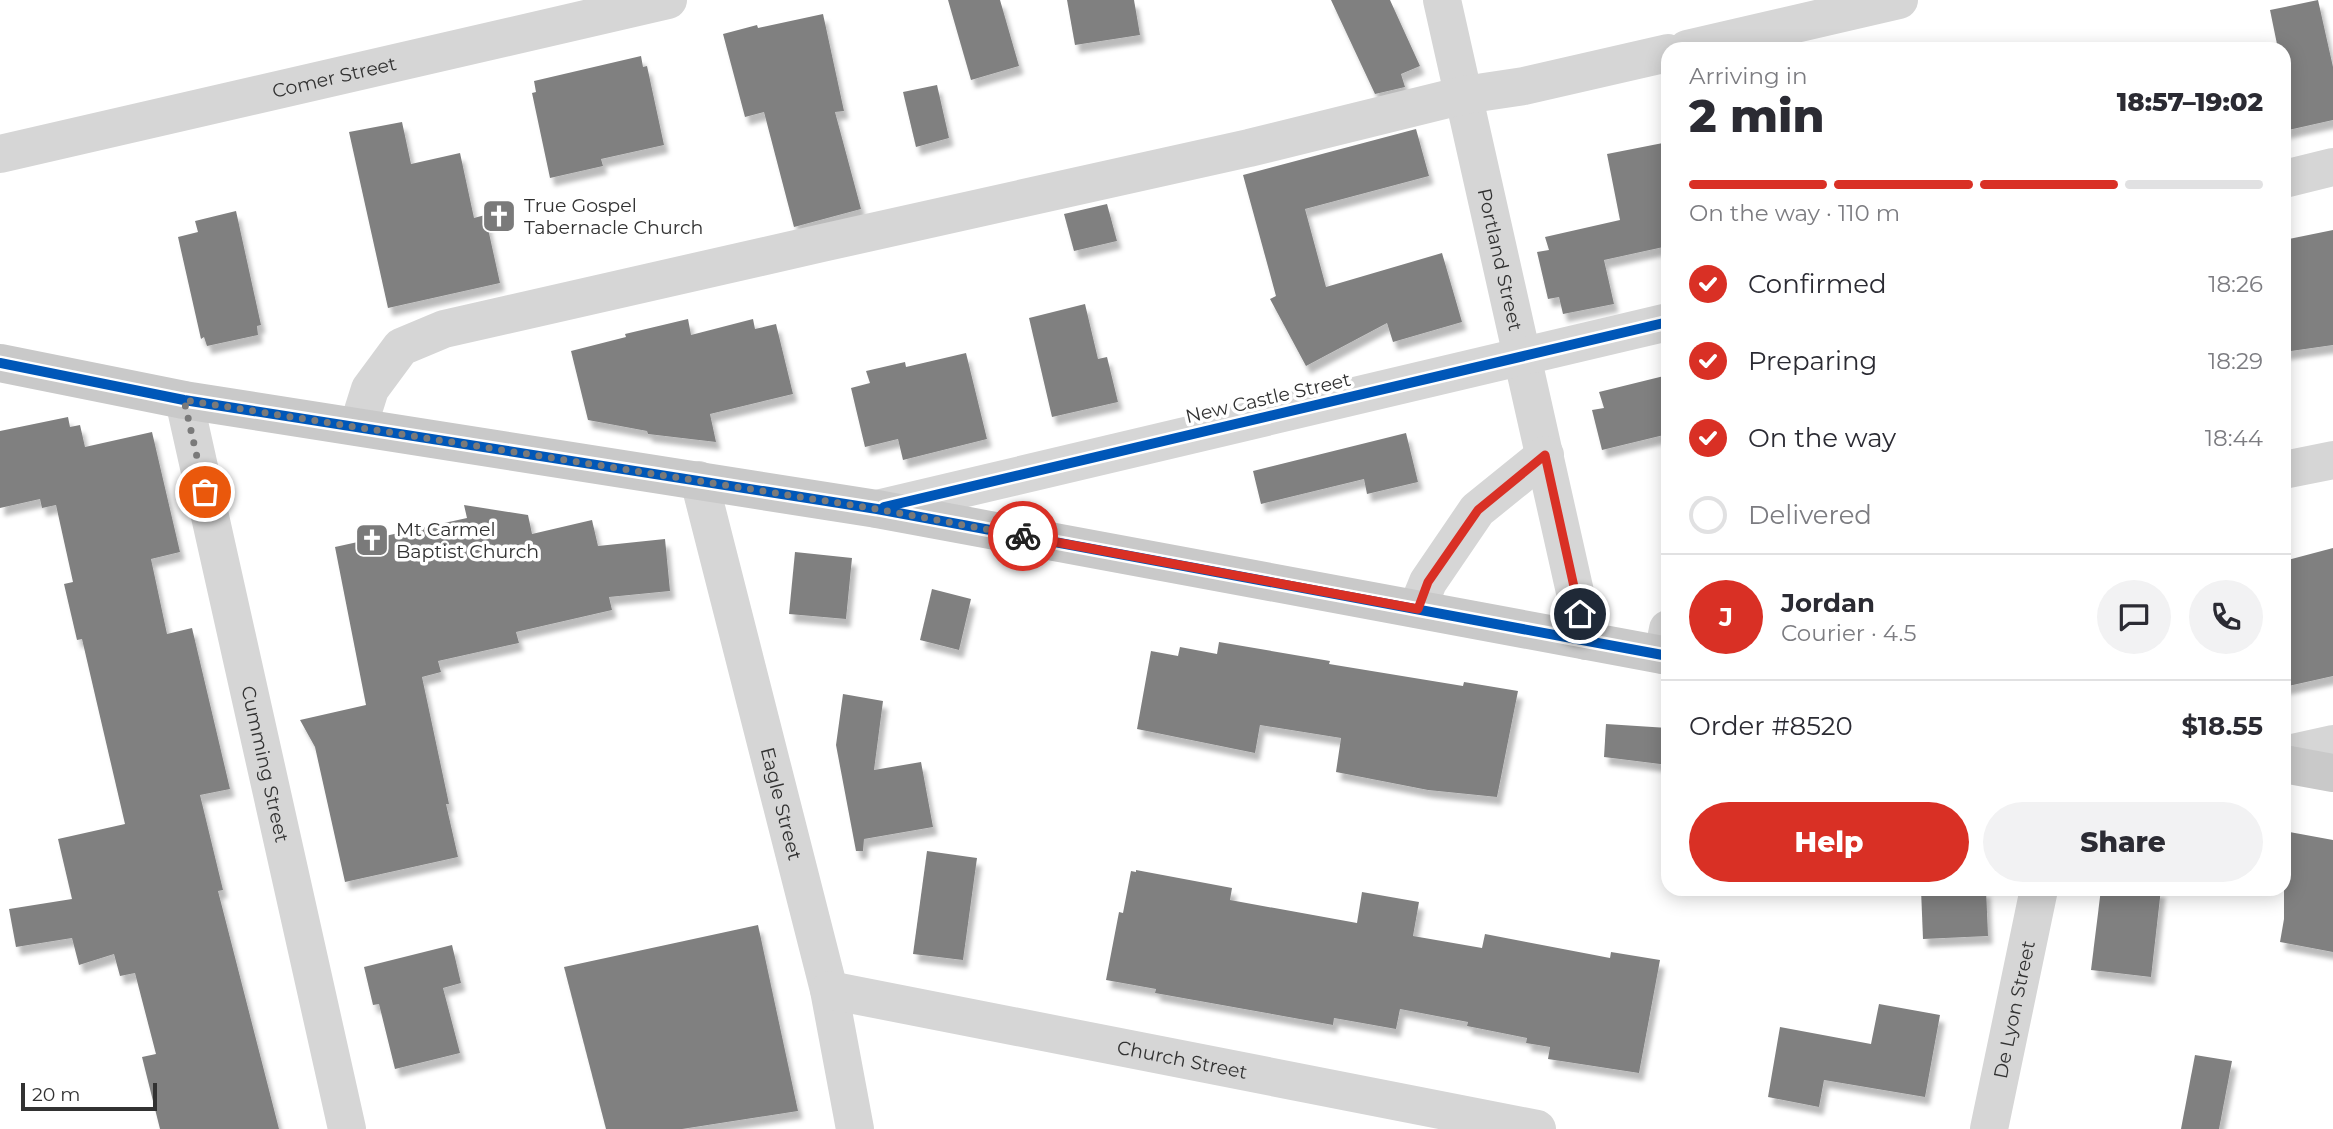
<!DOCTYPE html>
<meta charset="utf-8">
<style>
:root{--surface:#fff;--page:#f2f2f3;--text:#2b2b33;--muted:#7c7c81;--line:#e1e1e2;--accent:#d93025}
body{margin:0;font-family:Montserrat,sans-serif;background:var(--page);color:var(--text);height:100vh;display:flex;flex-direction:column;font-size:26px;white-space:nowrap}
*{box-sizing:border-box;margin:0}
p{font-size:23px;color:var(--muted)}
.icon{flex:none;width:38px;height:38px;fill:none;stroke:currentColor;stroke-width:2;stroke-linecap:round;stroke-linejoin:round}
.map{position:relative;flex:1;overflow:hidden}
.sheet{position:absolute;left:1661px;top:42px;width:630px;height:854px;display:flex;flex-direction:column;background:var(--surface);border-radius:21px;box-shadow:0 4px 18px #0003}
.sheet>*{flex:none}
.scale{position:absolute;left:21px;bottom:18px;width:136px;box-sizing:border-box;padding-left:7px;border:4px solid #323232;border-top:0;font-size:19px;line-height:24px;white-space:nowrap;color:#323232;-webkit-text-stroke:5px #fff;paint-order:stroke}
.pin{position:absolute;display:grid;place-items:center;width:60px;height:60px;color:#fff;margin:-30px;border:4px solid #fff;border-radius:50%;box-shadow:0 2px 7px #0007}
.courier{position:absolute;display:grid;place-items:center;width:70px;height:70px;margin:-35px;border:5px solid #d93025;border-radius:50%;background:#fff;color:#222;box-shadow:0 2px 9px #0007}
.headline em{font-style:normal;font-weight:800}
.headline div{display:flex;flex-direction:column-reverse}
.headline{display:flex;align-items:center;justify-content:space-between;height:119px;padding:0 28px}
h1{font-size:46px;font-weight:800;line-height:52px}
.bar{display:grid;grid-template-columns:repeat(4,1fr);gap:10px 7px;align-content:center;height:84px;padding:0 28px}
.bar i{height:9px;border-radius:5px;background:var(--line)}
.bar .current{background:var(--accent)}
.bar p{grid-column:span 4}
.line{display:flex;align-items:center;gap:18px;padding:0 28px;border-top:2px solid var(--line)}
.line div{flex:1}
.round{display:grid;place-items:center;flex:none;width:74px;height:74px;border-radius:37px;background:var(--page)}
ol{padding:0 28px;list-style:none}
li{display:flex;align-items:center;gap:21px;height:77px}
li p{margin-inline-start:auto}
li .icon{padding:7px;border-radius:50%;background:var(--accent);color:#fff;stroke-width:4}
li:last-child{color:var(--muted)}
li i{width:38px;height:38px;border:4px solid var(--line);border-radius:50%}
.action{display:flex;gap:14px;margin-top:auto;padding:14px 28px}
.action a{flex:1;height:80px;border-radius:42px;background:var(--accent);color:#fff;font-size:28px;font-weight:800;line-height:80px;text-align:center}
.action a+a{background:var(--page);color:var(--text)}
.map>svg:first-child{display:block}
</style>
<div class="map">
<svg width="2333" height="1129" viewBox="0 0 2333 1129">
<defs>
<filter id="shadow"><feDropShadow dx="4.5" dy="8" stdDeviation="2" flood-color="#0004"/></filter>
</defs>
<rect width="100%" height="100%" fill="#fff"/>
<g fill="#808080" filter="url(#shadow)">
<polygon points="948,0 1000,0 1019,66 971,80"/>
<polygon points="1067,0 1134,0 1140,35 1075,45"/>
<polygon points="1331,0 1390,0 1420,66 1401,74 1405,87 1375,94"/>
<polygon points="2318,0 2333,67 2333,120 2284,131 2284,49 2278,49 2270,10"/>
<polygon points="823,14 844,111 835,112 861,209 794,227 764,112 745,117 723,34 757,25 758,28"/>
<polygon points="641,56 643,67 647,66 664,145 601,159 603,166 550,178 532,93 536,92 534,81"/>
<polygon points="937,85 949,138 916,147 903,92"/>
<polygon points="402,122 411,164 460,153 474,218 485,215 500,283 388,308 349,132"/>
<polygon points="1416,129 1429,176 1305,209 1326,287 1442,253 1462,322 1393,342 1387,323 1306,366 1270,299 1276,296 1243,175"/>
<polygon points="1668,142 1668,246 1604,260 1614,304 1563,314 1559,297 1548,299 1537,252 1549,250 1545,237 1620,220 1607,154"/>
<polygon points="1107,204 1117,241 1074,251 1064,214"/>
<polygon points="236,211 261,325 257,326 258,335 207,346 204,337 201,339 178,237 198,232 195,221"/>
<polygon points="2333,230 2333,345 2284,352 2284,240"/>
<polygon points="1085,304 1098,359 1107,357 1118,402 1052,417 1029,318"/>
<polygon points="688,319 691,335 753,319 755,329 776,324 793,394 710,414 716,442 648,434 647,431 588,420 571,351 626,337 625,334"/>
<polygon points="966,353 987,439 903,460 898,439 865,447 851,388 870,383 866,371 905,362 906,367"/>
<polygon points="1668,375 1668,434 1602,450 1592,410 1604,408 1599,392"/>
<polygon points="68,417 70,427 80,425 85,447 152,432 180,552 151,559 167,634 192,628 230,789 200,795 223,890 218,891 279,1129 160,1129 142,1057 156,1054 135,973 120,976 114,954 79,965 72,938 16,947 9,909 72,899 58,839 125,824 82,639 77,640 64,584 73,582 56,505 42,508 40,499 0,508 0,431"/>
<polygon points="1406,433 1418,482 1367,494 1364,479 1261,504 1253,471"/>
<polygon points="464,505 528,515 532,534 592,520 598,546 665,539 670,591 609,597 612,610 516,632 519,643 438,661 441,672 422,677 449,804 446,804 458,857 345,882 315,747 300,720 366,705 335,547 467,518"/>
<polygon points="2333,548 2333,676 2284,687 2284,561"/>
<polygon points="795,552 852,558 846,619 789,614"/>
<polygon points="932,589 971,599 959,650 920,640"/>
<polygon points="1219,642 1330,661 1329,664 1463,686 1464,682 1518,691 1497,797 1428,790 1336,772 1341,738 1260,725 1255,753 1137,729 1151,651 1178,656 1180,647 1217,654"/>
<polygon points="843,694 883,701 874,770 921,762 933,827 864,839 863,851 856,851 836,745"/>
<polygon points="1606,724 1668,728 1668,765 1604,757"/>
<polygon points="2284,831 2333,840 2333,952 2280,942 2284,919"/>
<polygon points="927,851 977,858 963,960 913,954"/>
<polygon points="1136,870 1232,888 1230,900 1357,923 1362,892 1419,902 1413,936 1482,948 1485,934 1610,958 1611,952 1660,960 1639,1073 1548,1059 1550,1047 1526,1043 1527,1038 1467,1026 1468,1022 1400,1009 1396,1029 1334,1018 1333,1025 1155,993 1156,989 1106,980 1119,912 1123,913 1131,871 1136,872"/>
<polygon points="1921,889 1986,889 1988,936 1923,939"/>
<polygon points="2101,889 2161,889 2151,977 2091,970"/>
<polygon points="758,925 798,1111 682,1129 606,1129 564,967"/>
<polygon points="452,945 461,983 443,988 460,1053 395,1069 379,1004 373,1005 364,967"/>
<polygon points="1879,1004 1940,1015 1925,1097 1824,1080 1819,1107 1768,1097 1780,1027 1871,1044"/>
<polygon points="2195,1055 2232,1061 2219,1129 2181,1129"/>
</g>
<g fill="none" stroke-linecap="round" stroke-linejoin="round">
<g stroke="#d6d6d6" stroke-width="38">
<path id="s1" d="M1442 0 1586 641"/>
<polyline points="1687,49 1899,0"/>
<path id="s2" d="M0 154 668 0"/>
<polyline points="2284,179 2333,167"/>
<path id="s3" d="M184 400 347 1129"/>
<polyline points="358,427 370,389 401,347 444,329 822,243 1249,148 1464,95 1524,86 1668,53"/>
<polyline points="2284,470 2333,460"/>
<path id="s4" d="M699 480 829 990 855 1129"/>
<polyline points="877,509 1668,322"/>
<polyline points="1417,609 1428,582 1477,510 1545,455"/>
<polyline points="1663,655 1668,629"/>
<polyline points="2284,755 2333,744"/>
<path id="s5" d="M829 990 1537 1129"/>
<path id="s6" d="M1989 1129 2039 889"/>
</g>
<g stroke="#c9c9c9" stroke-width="38">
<polyline points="0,363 184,400 877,509 1668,656"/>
<polyline points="2284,764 2333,773"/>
</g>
<g stroke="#fff" stroke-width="15">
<g id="cycleway">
<polyline points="0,363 184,400 877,509 1668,656"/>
<polyline points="884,507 1668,322"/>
</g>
</g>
<use href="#cycleway" stroke="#0057b8" stroke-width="10"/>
</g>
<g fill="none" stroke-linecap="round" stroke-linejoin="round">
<polyline stroke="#7a7a7a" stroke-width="7" stroke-dasharray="0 12.6" points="205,492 184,400 877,509 1023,536"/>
<polyline stroke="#d93025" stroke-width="9" points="1023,536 1418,609 1428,582 1478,510 1545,455 1580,614"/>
</g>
<defs>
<g id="church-square" transform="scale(1.75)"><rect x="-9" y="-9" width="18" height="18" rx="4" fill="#7a7a7a" stroke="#fff"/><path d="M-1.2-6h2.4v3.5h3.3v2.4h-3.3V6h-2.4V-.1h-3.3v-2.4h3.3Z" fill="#fff"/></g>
</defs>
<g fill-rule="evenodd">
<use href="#church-square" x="499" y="216"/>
<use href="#church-square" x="372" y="540"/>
</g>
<g text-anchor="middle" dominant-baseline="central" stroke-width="7" stroke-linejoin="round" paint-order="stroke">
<g font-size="19" fill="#323232" stroke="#fff">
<text stroke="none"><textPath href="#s2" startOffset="343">Comer Street</textPath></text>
<text stroke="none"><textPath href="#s1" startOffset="266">Portland Street</textPath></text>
<text transform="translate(1268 398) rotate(-13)">New Castle Street</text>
<text stroke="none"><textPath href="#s3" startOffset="373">Cumming Street</textPath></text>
<text stroke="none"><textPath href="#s4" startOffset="334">Eagle Street</textPath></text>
<text stroke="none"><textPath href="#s6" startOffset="122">De Lyon Street</textPath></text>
<text stroke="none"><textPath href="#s5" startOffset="360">Church Street</textPath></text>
</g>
<g font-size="19" fill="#323232" stroke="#fff" text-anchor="start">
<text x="524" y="205">True Gospel<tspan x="524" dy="22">Tabernacle Church</tspan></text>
<text x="396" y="529">Mt Carmel<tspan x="396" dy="22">Baptist Church</tspan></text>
</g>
</g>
</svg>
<div class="scale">20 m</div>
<div class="pin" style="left:205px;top:492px;background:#ea580c"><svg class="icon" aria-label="bag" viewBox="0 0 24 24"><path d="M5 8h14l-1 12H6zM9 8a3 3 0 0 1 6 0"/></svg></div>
<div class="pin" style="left:1580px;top:614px;background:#1f2937"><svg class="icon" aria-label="home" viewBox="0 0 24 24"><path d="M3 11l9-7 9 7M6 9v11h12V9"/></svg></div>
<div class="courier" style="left:1023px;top:536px"><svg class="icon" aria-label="bike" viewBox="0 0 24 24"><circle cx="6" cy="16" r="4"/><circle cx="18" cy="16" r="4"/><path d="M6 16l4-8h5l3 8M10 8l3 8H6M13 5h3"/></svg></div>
<section class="sheet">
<div class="headline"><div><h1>2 min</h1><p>Arriving in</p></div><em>18:57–19:02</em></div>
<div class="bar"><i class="current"></i><i class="current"></i><i class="current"></i><i></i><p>On the way · 110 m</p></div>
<ol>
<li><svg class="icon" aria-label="check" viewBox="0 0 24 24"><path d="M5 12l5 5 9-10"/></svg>Confirmed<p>18:26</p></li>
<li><svg class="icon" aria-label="check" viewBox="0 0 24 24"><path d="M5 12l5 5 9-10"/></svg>Preparing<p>18:29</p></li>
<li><svg class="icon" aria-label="check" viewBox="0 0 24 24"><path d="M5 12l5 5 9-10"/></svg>On the way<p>18:44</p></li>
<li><i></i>Delivered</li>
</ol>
<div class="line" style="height:126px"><b class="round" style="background:var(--accent);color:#fff">J</b><div><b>Jordan</b><p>Courier · 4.5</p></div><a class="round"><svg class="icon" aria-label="chat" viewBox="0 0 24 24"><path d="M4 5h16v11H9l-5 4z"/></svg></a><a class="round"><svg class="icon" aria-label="phone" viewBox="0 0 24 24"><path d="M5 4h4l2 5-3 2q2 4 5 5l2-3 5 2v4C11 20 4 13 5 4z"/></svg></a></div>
<div class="line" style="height:91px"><div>Order #8520</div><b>$18.55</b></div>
<div class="action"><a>Help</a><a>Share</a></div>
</section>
</div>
